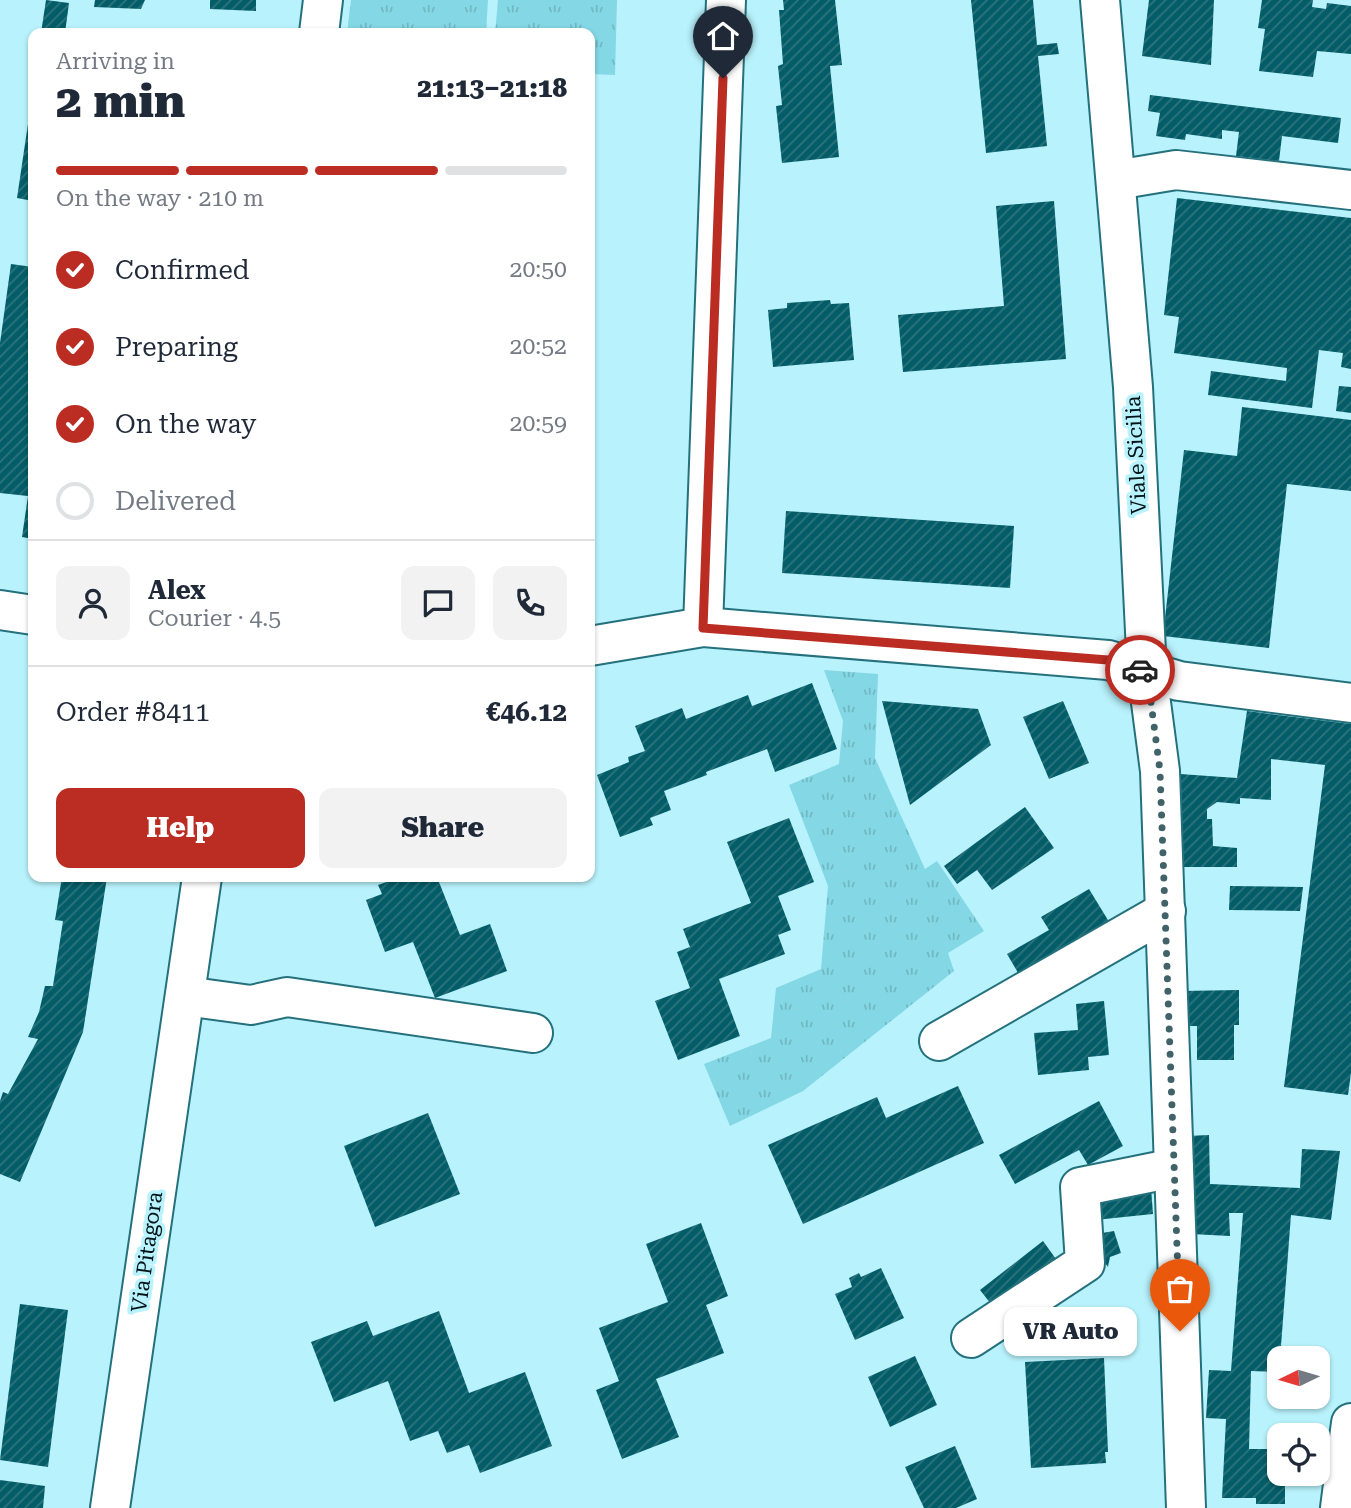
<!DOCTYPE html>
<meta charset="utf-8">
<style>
:root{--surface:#fff;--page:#f2f2f3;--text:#1f2937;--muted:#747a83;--line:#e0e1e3;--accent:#bb2d22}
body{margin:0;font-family:"Roboto Serif",serif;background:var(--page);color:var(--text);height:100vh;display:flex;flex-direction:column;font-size:26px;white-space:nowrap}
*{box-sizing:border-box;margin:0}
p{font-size:23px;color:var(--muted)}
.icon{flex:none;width:38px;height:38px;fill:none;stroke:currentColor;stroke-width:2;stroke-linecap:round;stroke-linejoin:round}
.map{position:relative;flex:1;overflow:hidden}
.side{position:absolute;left:28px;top:28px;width:567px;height:854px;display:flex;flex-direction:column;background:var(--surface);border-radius:14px;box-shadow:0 2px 5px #0004}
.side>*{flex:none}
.needle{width:46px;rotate:265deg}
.controls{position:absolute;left:1267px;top:1346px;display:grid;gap:14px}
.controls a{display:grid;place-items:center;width:63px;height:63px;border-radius:14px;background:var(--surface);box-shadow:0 2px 5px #0004;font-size:35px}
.pin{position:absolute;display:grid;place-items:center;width:60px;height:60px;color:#fff;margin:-72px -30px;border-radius:50% 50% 50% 0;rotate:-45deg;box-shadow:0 0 7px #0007}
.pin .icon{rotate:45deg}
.courier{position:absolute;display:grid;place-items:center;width:70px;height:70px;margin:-35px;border:5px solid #bb2d22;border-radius:50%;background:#fff;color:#222;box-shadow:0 2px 9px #0007}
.bubble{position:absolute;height:49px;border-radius:14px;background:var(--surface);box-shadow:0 2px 5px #0004;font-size:23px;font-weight:800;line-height:49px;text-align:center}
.summary em{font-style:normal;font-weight:800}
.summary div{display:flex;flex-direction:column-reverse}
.summary{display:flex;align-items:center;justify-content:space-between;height:119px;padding:0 28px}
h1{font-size:46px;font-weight:800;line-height:52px}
.bar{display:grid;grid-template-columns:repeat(4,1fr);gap:10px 7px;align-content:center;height:84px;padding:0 28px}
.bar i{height:9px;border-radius:5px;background:var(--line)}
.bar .current{background:var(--accent)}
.bar p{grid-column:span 4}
.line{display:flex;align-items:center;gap:18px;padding:0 28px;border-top:2px solid var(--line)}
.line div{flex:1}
.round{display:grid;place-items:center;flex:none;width:74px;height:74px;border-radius:14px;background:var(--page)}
ol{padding:0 28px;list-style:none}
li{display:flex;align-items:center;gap:21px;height:77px}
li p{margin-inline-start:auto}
li .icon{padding:7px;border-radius:50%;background:var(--accent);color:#fff;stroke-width:4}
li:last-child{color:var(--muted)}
li i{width:38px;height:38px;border:4px solid var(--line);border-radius:50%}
.primary-button{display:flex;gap:14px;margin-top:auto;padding:14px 28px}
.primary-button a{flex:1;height:80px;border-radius:14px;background:var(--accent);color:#fff;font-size:28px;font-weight:800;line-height:80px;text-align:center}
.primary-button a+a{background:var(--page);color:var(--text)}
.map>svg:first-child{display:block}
</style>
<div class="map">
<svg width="1351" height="1508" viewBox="0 0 1351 1508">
<defs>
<pattern id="park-tufts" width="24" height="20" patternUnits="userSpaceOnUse" patternTransform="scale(1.75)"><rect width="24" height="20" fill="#84d7e5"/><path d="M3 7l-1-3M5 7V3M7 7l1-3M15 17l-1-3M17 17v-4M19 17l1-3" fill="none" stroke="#70b8c4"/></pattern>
<pattern id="building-hatch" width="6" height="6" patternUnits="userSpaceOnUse" patternTransform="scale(1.75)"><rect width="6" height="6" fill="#035d68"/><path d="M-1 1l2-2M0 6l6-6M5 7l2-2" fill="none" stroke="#2f747c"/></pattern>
</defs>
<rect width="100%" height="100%" fill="#b8f2fc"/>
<g fill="url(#park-tufts)">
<polygon points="351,0 488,0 486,33 347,33"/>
<polygon points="498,0 617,0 615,75 590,74 590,33 495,33"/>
<polygon points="824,670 878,674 875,758 925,869 937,861 984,931 948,953 954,971 803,1091 730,1126 704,1064 771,1038 776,988 821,969 828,886 789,785 839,764 843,721"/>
</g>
<g fill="url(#building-hatch)">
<polygon points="46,0 69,3 65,33 41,33"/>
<polygon points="95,0 145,0 141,9 94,7"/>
<polygon points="210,0 256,0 256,11 210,9"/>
<polygon points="783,0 835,0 842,65 830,66 839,157 782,163 776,106 782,105 778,66 783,64 779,10 784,10"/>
<polygon points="971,0 1033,0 1037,45 1057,43 1059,54 1038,56 1047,146 986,153"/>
<polygon points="1149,0 1214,0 1211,65 1142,56"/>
<polygon points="1262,0 1313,0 1312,7 1326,9 1327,3 1351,6 1351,54 1317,51 1313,77 1259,71 1265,29 1258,28"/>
<polygon points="1150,95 1341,118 1338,143 1282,136 1279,161 1236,156 1239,132 1222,130 1222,139 1186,134 1185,140 1156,136 1160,113 1148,111"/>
<polygon points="32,97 33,97 33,201 17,198"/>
<polygon points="1177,198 1351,218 1351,369 1341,367 1343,353 1319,350 1312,408 1208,395 1211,371 1286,381 1287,368 1174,353 1179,317 1164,315"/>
<polygon points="1054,201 1066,359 903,372 898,315 1004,306 996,206"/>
<polygon points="11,264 33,267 33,466 30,487 33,487 33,539 22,537 28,496 0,493 0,343"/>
<polygon points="830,300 831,304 849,303 854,360 773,367 768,310 787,308 787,303"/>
<polygon points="1339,386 1351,387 1351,413 1336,411"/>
<polygon points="1242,407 1351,420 1351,491 1287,484 1269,648 1163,636 1184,450 1237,456"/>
<polygon points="786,511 1014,526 1010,588 782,573"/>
<polygon points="812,683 837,749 775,772 767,749 706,772 707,775 664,791 671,810 650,818 653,825 620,837 597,775 629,762 628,757 645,751 635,726 682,708 686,719 748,695 752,706"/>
<polygon points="882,701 978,709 991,745 910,805"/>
<polygon points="1063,701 1089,763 1049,779 1023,717"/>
<polygon points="1247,711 1351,724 1351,1073 1348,1095 1284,1087 1325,765 1271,759 1271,800 1240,798 1240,804 1217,802 1207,809 1207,819 1212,819 1213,846 1237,848 1237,867 1179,867 1176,778 1180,774 1237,778"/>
<polygon points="1025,807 1054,848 992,890 977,870 957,884 944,866"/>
<polygon points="789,818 814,882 778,896 791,930 778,935 785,954 719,979 740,1036 678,1060 655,1001 690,988 677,952 690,947 683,929 751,903 727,842"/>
<polygon points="62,877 107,877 83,1032 20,1182 0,1174 0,1101 3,1092 8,1094 38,1039 28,1037 39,1012 45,986 53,986 63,921 55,920"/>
<polygon points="401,877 437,877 460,935 490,924 507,971 435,998 413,942 385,952 366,900 382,894 378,885"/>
<polygon points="1230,886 1303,887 1300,911 1229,910"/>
<polygon points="1089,889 1111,925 1021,978 1007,954 1049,930 1041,917"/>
<polygon points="1239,990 1239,1025 1234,1025 1234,1060 1197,1060 1197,1026 1183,1026 1182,991"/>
<polygon points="1104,1001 1109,1055 1088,1057 1089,1070 1038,1075 1034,1033 1078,1030 1076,1004"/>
<polygon points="958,1086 984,1143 803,1224 768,1145 877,1097 886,1118"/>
<polygon points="1099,1101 1123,1146 1088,1165 1079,1150 1015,1184 999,1155"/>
<polygon points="428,1113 460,1194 375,1227 344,1146"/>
<polygon points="1209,1135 1210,1184 1300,1188 1302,1149 1340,1151 1331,1220 1291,1215 1279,1372 1251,1371 1249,1449 1279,1449 1279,1474 1285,1474 1285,1504 1256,1504 1256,1498 1222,1498 1226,1419 1206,1418 1209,1370 1231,1371 1243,1213 1229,1213 1230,1236 1191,1234 1187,1136"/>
<polygon points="1151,1188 1153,1214 1095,1220 1092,1194"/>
<polygon points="701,1223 728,1296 706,1305 724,1353 656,1379 679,1437 622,1459 596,1390 619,1381 599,1328 668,1302 646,1244"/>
<polygon points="1114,1231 1121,1253 1110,1257 1108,1267 1091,1245 1090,1235"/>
<polygon points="1043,1241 1061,1266 998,1313 980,1290"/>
<polygon points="881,1268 904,1318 855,1340 835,1294 852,1287 849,1278 859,1273 861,1277"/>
<polygon points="20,1304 68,1310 48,1467 0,1460"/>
<polygon points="439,1311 469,1393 525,1372 552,1446 480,1473 469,1445 447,1453 438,1431 410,1441 388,1381 334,1402 311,1342 367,1321 373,1336"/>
<polygon points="915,1356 937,1405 890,1427 868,1377"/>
<polygon points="1104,1358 1108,1452 1105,1452 1106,1463 1031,1468 1025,1362"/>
<polygon points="955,1446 977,1499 956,1508 924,1508 905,1467"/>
<polygon points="0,1480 45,1486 43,1508 0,1508"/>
</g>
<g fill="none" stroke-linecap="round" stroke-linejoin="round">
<g stroke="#24717d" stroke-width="42">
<g id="minor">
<polyline points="1100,0 1133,387 1147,672 1160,771 1186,1508"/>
<polyline points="319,33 323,0"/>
<polyline points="1116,180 1176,170 1351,190"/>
<polyline points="0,610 33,615"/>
<polyline points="703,627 726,0"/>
<polyline points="590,646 703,627 1108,660 1179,681 1351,703"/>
<polyline points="185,996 251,1005 287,997 533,1033"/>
<polyline points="939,1041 1166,911"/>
<polyline points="971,1338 1085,1263 1080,1187 1174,1168"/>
<polyline points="110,1508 202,877"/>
</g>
</g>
<g stroke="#24717d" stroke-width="42">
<polyline id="major" points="1340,1508 1351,1423"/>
</g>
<use href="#minor" stroke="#fff" stroke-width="38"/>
<use href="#major" stroke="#fff" stroke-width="38"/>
</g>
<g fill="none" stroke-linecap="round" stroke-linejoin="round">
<polyline stroke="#406268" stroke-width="7" stroke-dasharray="0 12.6" points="1140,670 1147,672 1160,771 1180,1331"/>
<polyline stroke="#bb2d22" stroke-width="9" points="723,78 703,628 1108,660 1140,670"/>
</g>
<g text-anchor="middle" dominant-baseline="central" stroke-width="7" stroke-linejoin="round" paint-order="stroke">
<g font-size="21" fill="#001418" stroke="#b8f2fc">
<text transform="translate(1136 455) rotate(-93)">Viale Sicilia</text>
<text transform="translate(147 1252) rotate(-82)">Via Pitagora</text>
</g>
</g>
</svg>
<div class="controls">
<a><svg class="needle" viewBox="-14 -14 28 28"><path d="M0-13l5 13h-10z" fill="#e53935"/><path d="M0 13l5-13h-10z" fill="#747a83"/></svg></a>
<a><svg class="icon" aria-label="locate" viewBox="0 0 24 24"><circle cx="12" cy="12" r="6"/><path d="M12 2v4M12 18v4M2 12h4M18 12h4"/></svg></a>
</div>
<div class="pin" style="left:1180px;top:1331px;background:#ea580c"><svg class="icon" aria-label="bag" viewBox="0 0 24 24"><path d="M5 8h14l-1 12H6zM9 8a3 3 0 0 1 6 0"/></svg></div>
<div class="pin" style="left:723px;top:78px;background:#1f2937"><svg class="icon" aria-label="home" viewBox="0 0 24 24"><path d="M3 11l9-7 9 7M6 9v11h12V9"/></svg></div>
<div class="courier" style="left:1140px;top:670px"><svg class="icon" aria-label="car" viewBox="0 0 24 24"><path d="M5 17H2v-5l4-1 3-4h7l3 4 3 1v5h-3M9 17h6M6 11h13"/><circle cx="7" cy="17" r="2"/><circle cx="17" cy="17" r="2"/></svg></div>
<div class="bubble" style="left:1004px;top:1307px;width:133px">VR Auto</div>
<section class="side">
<div class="summary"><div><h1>2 min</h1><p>Arriving in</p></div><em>21:13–21:18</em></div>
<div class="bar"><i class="current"></i><i class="current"></i><i class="current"></i><i></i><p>On the way · 210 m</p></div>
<ol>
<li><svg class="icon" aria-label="check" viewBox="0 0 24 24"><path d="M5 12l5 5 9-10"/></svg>Confirmed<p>20:50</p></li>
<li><svg class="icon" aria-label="check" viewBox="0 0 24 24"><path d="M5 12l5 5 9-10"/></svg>Preparing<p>20:52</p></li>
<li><svg class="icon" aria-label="check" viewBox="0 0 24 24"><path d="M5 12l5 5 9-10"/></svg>On the way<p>20:59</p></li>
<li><i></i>Delivered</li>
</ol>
<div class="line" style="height:126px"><a class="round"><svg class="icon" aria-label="person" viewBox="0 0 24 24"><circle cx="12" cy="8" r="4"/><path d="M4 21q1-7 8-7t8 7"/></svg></a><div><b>Alex</b><p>Courier · 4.5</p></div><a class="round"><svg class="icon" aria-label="chat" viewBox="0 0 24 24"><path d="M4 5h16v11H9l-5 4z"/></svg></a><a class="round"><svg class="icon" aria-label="phone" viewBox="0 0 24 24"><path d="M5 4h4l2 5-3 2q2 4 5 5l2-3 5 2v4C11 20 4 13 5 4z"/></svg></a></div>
<div class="line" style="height:91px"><div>Order #8411</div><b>€46.12</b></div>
<div class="primary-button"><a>Help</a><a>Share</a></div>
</section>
</div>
